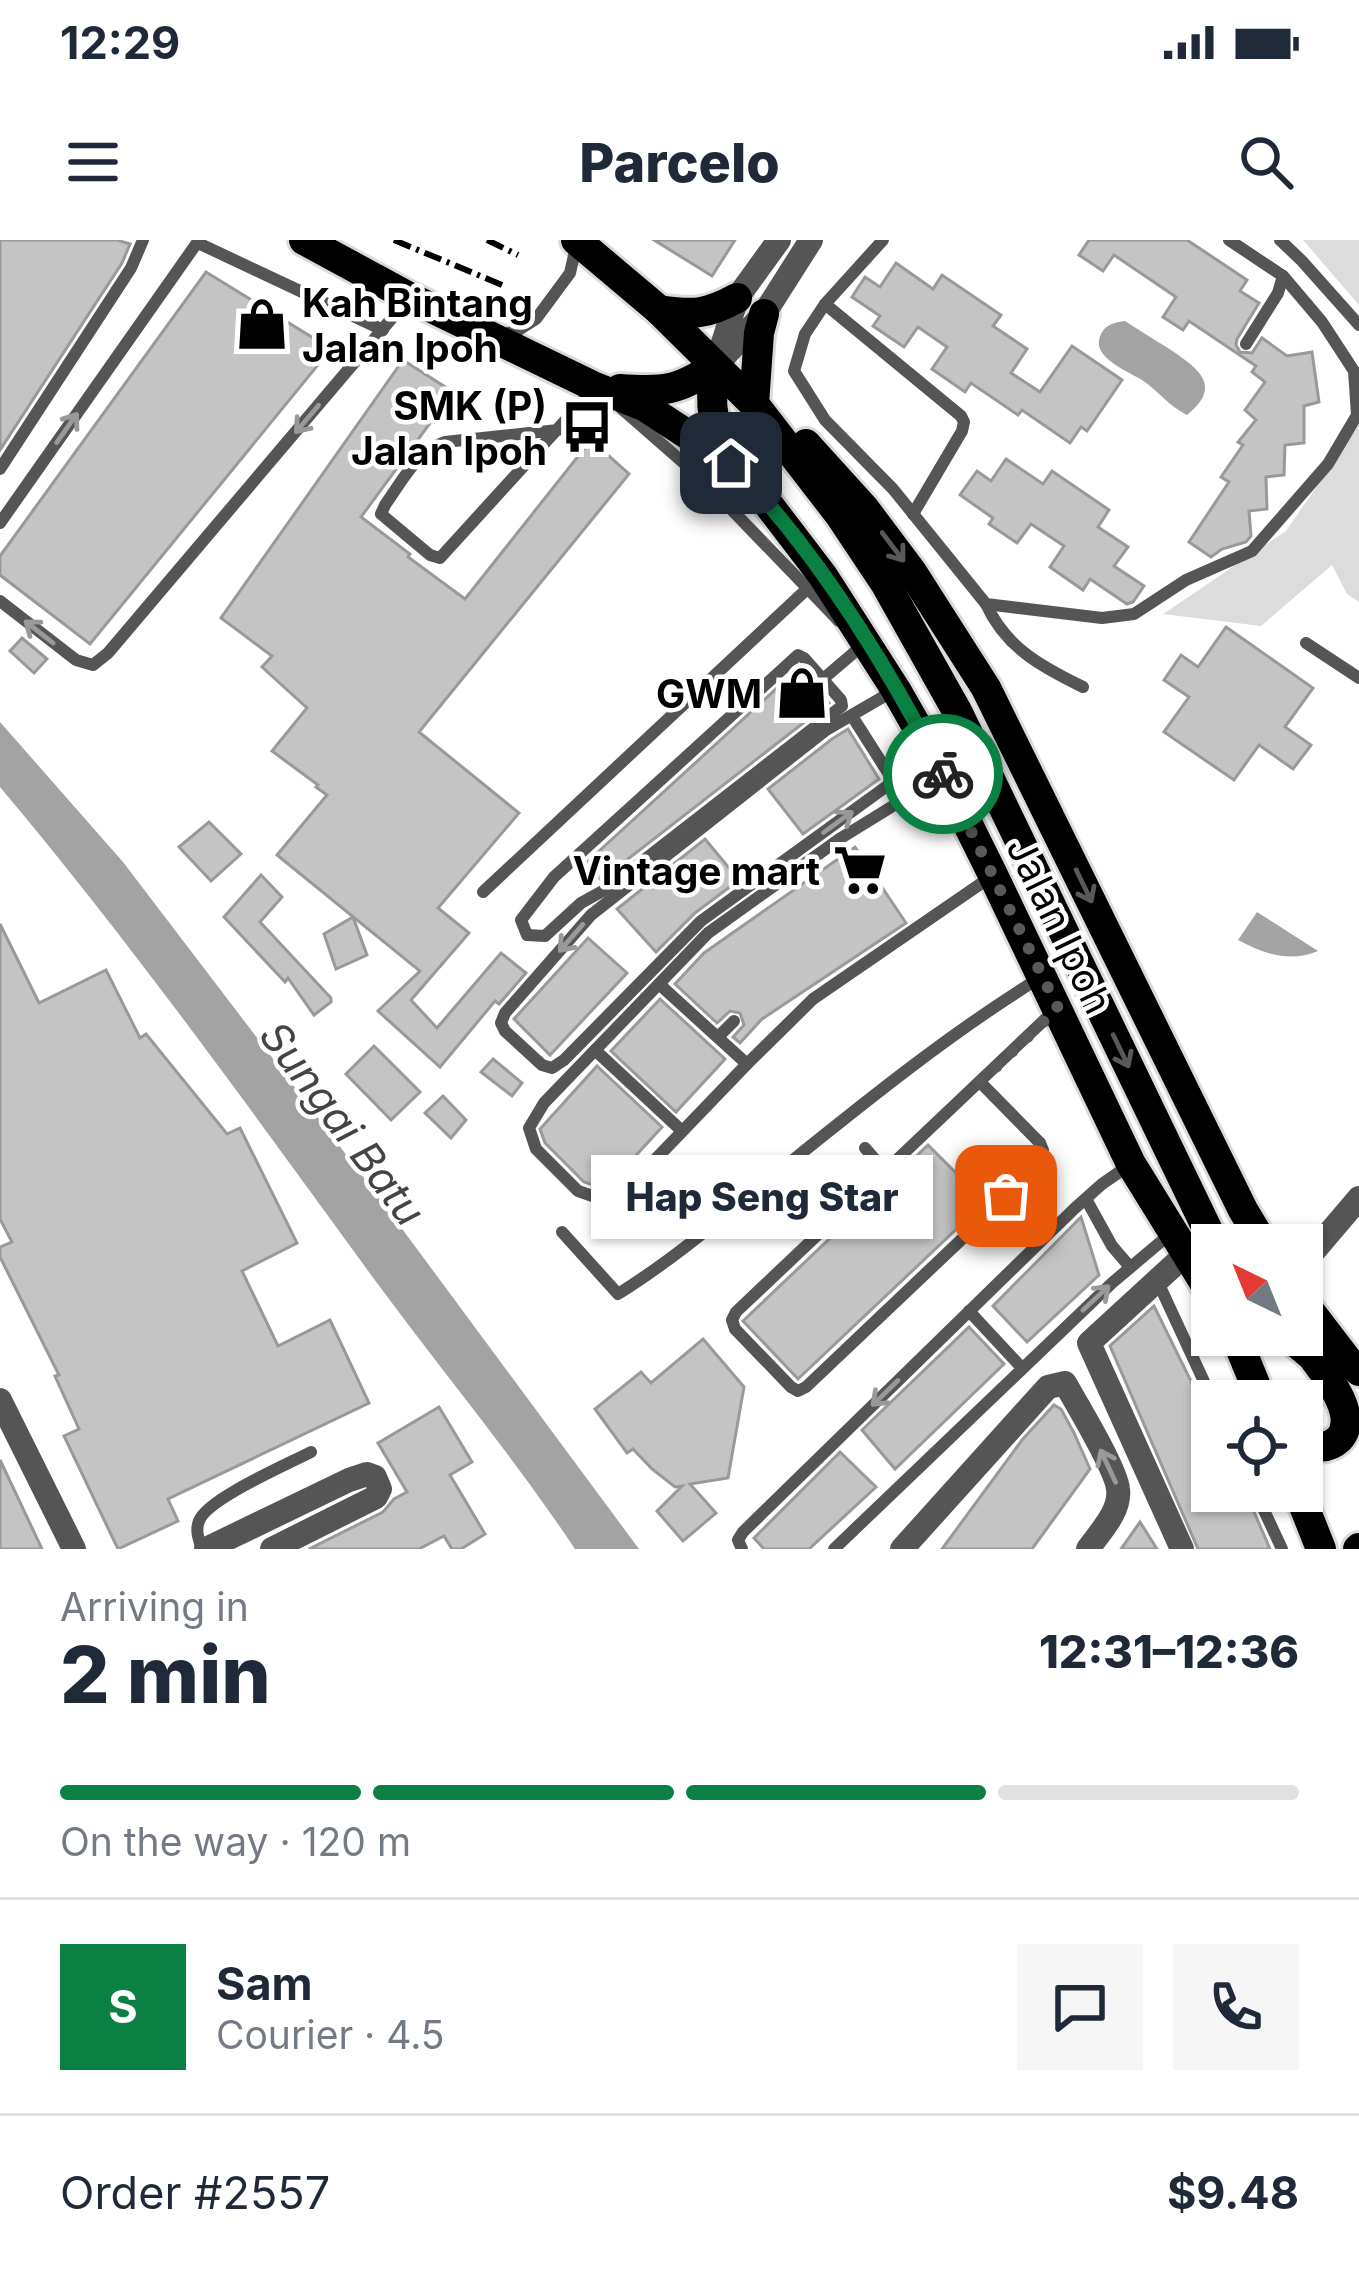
<!DOCTYPE html>
<meta charset="utf-8">
<style>
:root{--surface:#fff;--page:#f6f6f7;--text:#1f2937;--muted:#747a83;--line:#e0e1e3;--accent:#0b8043}
body{margin:0;font-family:Inter,sans-serif;background:var(--page);color:var(--text);height:100vh;display:flex;flex-direction:column;font-size:45px;white-space:nowrap}
*{box-sizing:border-box;margin:0}
p{font-size:39px;color:var(--muted)}
.icon{flex:none;width:66px;height:66px;fill:none;stroke:currentColor;stroke-width:2;stroke-linecap:round;stroke-linejoin:round}
.map{position:relative;height:1309px;overflow:hidden}
.sheet{display:flex;flex-direction:column;background:var(--surface);flex:1}
.sheet>*{flex:none}
.needle{width:78px;rotate:317deg}
.tools{position:absolute;left:1191px;top:984px;display:grid;gap:24px}
.tools a{display:grid;place-items:center;width:132px;height:132px;border-radius:0px;background:var(--surface);box-shadow:0 3px 9px #0004;font-size:60px}
.pin{position:absolute;display:grid;place-items:center;width:102px;height:102px;color:#fff;margin:-51px;border-radius:24px;box-shadow:0 6px 18px #0006}
.courier{position:absolute;display:grid;place-items:center;width:120px;height:120px;margin:-60px;border:9px solid #0b8043;border-radius:50%;background:#fff;color:#222;box-shadow:0 3px 15px #0007}
.bubble{position:absolute;height:84px;border-radius:0px;background:var(--surface);box-shadow:0 3px 9px #0004;font-size:39px;font-weight:800;line-height:84px;text-align:center}
.head em{font-style:normal;font-weight:800}
.head div{display:flex;flex-direction:column-reverse}
.head{display:flex;align-items:center;justify-content:space-between;height:204px;padding:0 60px}
h1{font-size:78px;font-weight:800;line-height:90px}
.bar{display:grid;grid-template-columns:repeat(4,1fr);gap:18px 12px;align-content:center;height:144px;padding:0 60px}
.bar i{height:15px;border-radius:9px;background:var(--line)}
.bar .active{background:var(--accent)}
.bar p{grid-column:span 4}
.line{display:flex;align-items:center;gap:30px;padding:0 60px;border-top:3px solid var(--line)}
.line div{flex:1}
.round{display:grid;place-items:center;flex:none;width:126px;height:126px;border-radius:0px;background:var(--page)}
.status{display:flex;justify-content:space-between;align-items:center;height:84px;padding:0 60px;background:var(--surface);direction:ltr}
.status svg{height:33px;fill:currentColor}
header{display:flex;justify-content:space-between;align-items:center;height:156px;padding:0 60px;background:var(--surface);font-size:54px;font-weight:800}
.map>svg:first-child{display:block}
</style>
<div class="status"><b>12:29</b><svg viewBox="0 0 49 12"><path d="M0 12V9h3v3zM5 12V6h3v6zM10 12V3h3v9zM15 12V0h3v12zM26 1h20v11H26zM47 4h2v5h-2z"/></svg></div>
<header><svg class="icon" aria-label="menu" viewBox="0 0 24 24"><path d="M4 6h16M4 12h16M4 18h16"/></svg>Parcelo<svg class="icon" aria-label="search" viewBox="0 0 24 24"><circle cx="10" cy="10" r="6"/><path d="M15 15l6 6"/></svg></header>
<div class="map">
<svg width="1359" height="1309" viewBox="0 0 1359 1309">
<rect width="100%" height="100%" fill="#fff"/>
<g fill="#dcdcdc">
<polygon points="1303,0 1359,0 1359,65"/>
<polygon points="1359,185 1359,362 1347,354 1332,325 1261,386 1163,374 1286,291"/>
</g>
<g fill="#a3a3a3">
<path d="M1125 81C1139 90 1153 99 1168 108 1196 127 1225 145 1187 175 1167 165 1160 152 1142 140 1128 131 1089 117 1101 94 1105 85 1115 82 1125 81Z"/>
<path d="M0 482 123 622 380 959 639 1309H575C513 1216 441 1130 374 1039 253 873 133 705 0 547Z"/>
<path d="M1257 672 1318 711C1290 723 1264 714 1238 700Z"/>
</g>
<g fill="#c4c4c4" stroke="#999" stroke-width="3">
<polygon points="0,0 117,0 130,4 122,23 0,210"/>
<polygon points="654,0 735,0 712,36"/>
<polygon points="1089,0 1187,0 1247,40 1240,51 1259,63 1237,99 1236,105 1240,112 1252,113 1262,98 1287,116 1312,112 1319,162 1304,166 1304,203 1285,205 1284,235 1266,237 1267,269 1249,271 1251,296 1246,302 1222,309 1211,317 1189,302 1229,242 1221,237 1243,205 1238,202 1256,180 1245,170 1265,142 1252,132 1256,126 1189,81 1183,90 1163,77 1176,57 1114,15 1103,31 1079,15"/>
<polygon points="896,23 933,49 942,35 1001,75 993,86 1027,109 1011,133 1040,152 1072,106 1122,140 1087,191 1081,187 1070,203 1022,170 1018,175 971,143 965,152 932,129 947,107 918,87 904,107 873,86 880,76 852,57 865,37 880,47"/>
<polygon points="206,32 331,109 90,404 0,335 0,316"/>
<polygon points="403,120 453,152 361,277 410,314 408,317 465,359 591,200 629,234 419,492 519,573 438,668 469,693 411,760 437,788 501,713 526,733 499,764 495,761 440,827 378,771 420,731 277,615 327,555 316,547 318,545 272,511 307,468 262,427 272,416 221,378"/>
<polygon points="1006,219 1043,244 1052,231 1109,270 1098,287 1128,307 1114,326 1144,346 1133,362 1127,364 1090,339 1083,350 1050,327 1064,306 1031,284 1017,303 989,284 993,278 960,255 977,231 991,241"/>
<polygon points="1226,387 1313,448 1285,487 1311,505 1293,529 1259,505 1234,540 1164,492 1189,457 1164,440 1181,415 1198,427"/>
<polygon points="22,398 47,419 34,433 10,411"/>
<polygon points="799,428 829,463 601,640 586,623"/>
<polygon points="848,489 879,539 803,594 768,549 832,499"/>
<polygon points="209,582 241,614 211,641 179,607"/>
<polygon points="705,599 739,640 695,673 656,712 617,669"/>
<polygon points="855,607 906,683 762,779 740,803 733,797 744,785 740,773 730,771 717,783 675,744 704,713"/>
<polygon points="261,635 282,657 260,682 331,758 331,762 314,775 288,738 285,742 224,677"/>
<polygon points="353,677 367,715 336,729 324,694"/>
<polygon points="0,684 39,763 106,730 140,798 146,794 227,894 240,888 297,1003 242,1031 278,1106 330,1080 369,1163 168,1259 178,1281 118,1309 64,1196 79,1189 55,1136 59,1135 0,1017 0,1007 12,1002 0,979"/>
<polygon points="588,698 627,733 550,815 514,779"/>
<polygon points="660,759 725,819 676,872 611,811"/>
<polygon points="374,806 420,852 391,880 346,834"/>
<polygon points="493,819 522,843 512,856 481,832"/>
<polygon points="597,826 662,887 605,949 584,942 545,903 540,889"/>
<polygon points="443,856 466,880 451,898 425,873"/>
<polygon points="928,905 985,962 798,1139 743,1081"/>
<polygon points="1081,977 1099,1035 1027,1102 993,1066"/>
<polygon points="1154,1066 1212,1184 1212,1251 1245,1251 1270,1309 1198,1309 1110,1106"/>
<polygon points="969,1087 1004,1124 895,1229 862,1190"/>
<polygon points="703,1099 744,1147 728,1238 690,1244 716,1273 683,1301 657,1271 682,1246 675,1247 652,1229 633,1209 627,1213 595,1169 641,1132 651,1143"/>
<polygon points="1054,1165 1061,1169 1074,1193 1090,1229 1032,1309 942,1309 1022,1200"/>
<polygon points="439,1167 472,1222 450,1235 485,1294 461,1309 452,1309 444,1296 419,1309 309,1309 383,1272 394,1259 407,1252 378,1203"/>
<polygon points="840,1212 876,1247 809,1309 764,1309 754,1298"/>
<polygon points="0,1220 18,1258 42,1309 0,1309"/>
<polygon points="1140,1282 1157,1309 1121,1309"/>
</g>
<g fill="none" stroke-linecap="round" stroke-linejoin="round">
<g stroke="#dbdbdb" stroke-width="36">
<g id="primary">
<polyline points="304,0 409,57 595,147 644,166 731,223 755,247 823,336 896,450 936,520 993,635 1131,924 1212,1055"/>
<polyline points="576,0 659,70 754,164 839,274 885,343 957,471 1215,1005"/>
<path d="M659 70C693 75 706 75 737 58"/>
<path d="M715 126C708 168 713 185 731 223"/>
<path d="M620 149C664 152 678 151 715 126"/>
<polyline points="754,164 759,93 764,74"/>
<polyline points="806,204 864,268 912,332 986,448 1243,970 1264,1005"/>
<polyline points="1302,1061 1348,1121 1359,1131"/>
<polyline points="1235,1095 1262,1161"/>
<polyline points="1287,1095 1331,1132"/>
<path d="M1302 1203C1317 1207 1327 1210 1339 1199 1359 1177 1329 1139 1315 1120"/>
<polyline points="1298,1251 1321,1309"/>
<polyline points="1358,1309 1359,1308"/>
</g>
</g>
<g stroke="#555" stroke-width="12">
<polyline points="883,0 825,64 805,94 794,131 825,180 893,249 986,364 1102,378 1134,374 1186,340 1252,311 1328,224 1357,175 1354,131 1322,82 1283,36 1229,0"/>
<polyline points="1280,0 1302,21 1359,85"/>
<polyline points="198,3 383,90"/>
<polyline points="825,64 961,176 964,182 962,191 913,274"/>
<polyline points="499,95 517,91 536,79 570,33 577,2"/>
<polyline points="1246,104 1278,53 1283,36"/>
<polyline points="622,169 702,239 839,381"/>
<path d="M558 190 445 202C417 211 402 241 385 265L381 274 430 315 440 318 593 150"/>
<polyline points="0,229 131,28 143,0"/>
<polyline points="0,283 199,0"/>
<polyline points="0,361 76,420 93,425 108,413 409,58"/>
<path d="M986 364C1006 408 1042 427 1083 447"/>
<polyline points="1306,403 1359,438"/>
<polygon points="798,415 804,418 841,460 842,466 608,648 581,663 545,696 527,695 521,680 554,637"/>
<polyline points="823,439 864,404"/>
<polyline points="895,450 826,490 591,675 505,773 501,783 505,791 542,825 552,828 564,820 701,681 887,546 936,521"/>
<polyline points="852,476 894,542"/>
<polyline points="943,535 841,598 708,693 544,863 529,888 536,909 578,951 607,961 624,952 747,824 813,759 992,636"/>
<polyline points="483,652 807,349"/>
<polyline points="659,744 747,824"/>
<polyline points="718,797 734,781"/>
<polyline points="595,810 682,891"/>
<polyline points="865,908 885,931 1057,768"/>
<polyline points="885,931 736,1072 732,1080 735,1089 791,1147 798,1151 806,1147 1040,925 1043,910 1040,903 980,842"/>
<polyline points="1086,959 1112,1006 1130,1027"/>
<path d="M562 992 618 1054C674 1019 723 977 773 936 860 866 947 795 1041 737"/>
<polyline points="1157,1040 1213,1161"/>
<polyline points="969,1071 1022,1128"/>
<polyline points="1255,1251 1282,1309"/>
<path d="M202 1309C199 1300 195 1291 199 1281 207 1259 286 1225 311 1212"/>
<polyline points="742,1309 738,1300 743,1292 1074,969 1102,944 1131,924"/>
<polyline points="834,1309 1112,1043 1170,994"/>
</g>
<g stroke="#555" stroke-width="24">
<polyline points="716,125 737,58 779,0"/>
<polyline points="715,126 764,74 811,0"/>
<polyline points="1302,1025 1359,958"/>
<polyline points="0,1160 74,1309"/>
<polyline points="206,1309 349,1240 367,1234 375,1237 380,1249 376,1257 272,1309"/>
<path d="M902 1309 1048 1147 1065 1143C1077 1165 1116 1228 1118 1249 1121 1271 1100 1292 1088 1309"/>
<polyline points="1182,1309 1089,1103 1186,1014"/>
</g>
<use href="#primary" stroke="#000" stroke-width="30"/>
<g stroke="#000" stroke-width="6" stroke-dasharray="18 6 3 6" stroke-linecap="butt">
<polyline points="394,0 507,47"/>
<polyline points="487,0 518,15"/>
</g>
</g>
<defs><path id="oneway-shaft" d="M-6 0H5M1.5-3L5.5 0L1.5 3" fill="none" stroke-width="1.6" stroke-linecap="round" stroke-linejoin="round" transform="scale(3)"/></defs>
<g stroke="#999">
<use href="#oneway-shaft" transform="translate(307 179) rotate(130)"/>
<use href="#oneway-shaft" transform="translate(67 188) rotate(-55)"/>
<use href="#oneway-shaft" transform="translate(39 392) rotate(-142)"/>
<use href="#oneway-shaft" transform="translate(838 582) rotate(-36)"/>
<use href="#oneway-shaft" transform="translate(571 698) rotate(131)"/>
<use href="#oneway-shaft" transform="translate(1096 1058) rotate(-43)"/>
<use href="#oneway-shaft" transform="translate(885 1153) rotate(136)"/>
<use href="#oneway-shaft" transform="translate(1108 1226) rotate(-115)"/>
</g>
<g stroke="#595959">
<use href="#oneway-shaft" transform="translate(893 307) rotate(53)"/>
<use href="#oneway-shaft" transform="translate(1084 646) rotate(64)"/>
<use href="#oneway-shaft" transform="translate(1121 811) rotate(64)"/>
</g>
<g fill="none" stroke-linecap="round" stroke-linejoin="round">
<path stroke="#595959" stroke-width="12" stroke-dasharray="0 21.6" d="M943 534 1058 768 980 842 1040 903C1047 927 1023 941 1006 956"/>
<path stroke="#0b8043" stroke-width="15" d="M731 223C815 309 888 427 943 534"/>
</g>
<defs>
<g id="shop-bare" transform="scale(4.14)"><path d="M-5-2.5h2.3a2.7 3.5 0 0 1 5.4 0H5L5.5 6h-11ZM-1.5-2.5h3a1.5 2.3 0 0 0-3 0Z" fill="#000" stroke="#fff" stroke-width="2.5" paint-order="stroke"/></g>
<g id="bus-bare" transform="scale(4.14)"><path d="M-5-6H5V4H4V6H2V4H-2V6H-4V4H-5ZM-3.5-4V0h7V-4ZM-3.5 1.2v1.5H-2V1.2ZM2 1.2v1.5H3.5V1.2Z" fill="#000" stroke="#fff" stroke-width="2.5" paint-order="stroke"/></g>
<g id="supermarket-bare" transform="scale(4.14)"><path d="M-6-5.5h2.5l.6 2H6L4.5 2H-2.5L-4.4-4H-6ZM-1.5 3.2a1.3 1.3 0 1 0 .1 0ZM3 3.2a1.3 1.3 0 1 0 .1 0Z" fill="#000" stroke="#fff" stroke-width="2.5" paint-order="stroke"/></g>
</defs>
<g fill-rule="evenodd">
<use href="#shop-bare" x="262" y="84"/>
<use href="#bus-bare" x="587" y="187"/>
<use href="#shop-bare" x="802" y="453"/>
<use href="#supermarket-bare" x="860" y="630"/>
</g>
<g text-anchor="middle" dominant-baseline="central" stroke-width="9" stroke-linejoin="round" paint-order="stroke">
<g font-size="39" font-weight="bold" fill="#000" stroke="#fff" text-anchor="end">
<text x="302" y="62" text-anchor="start">Kah Bintang<tspan x="302" dy="45">Jalan Ipoh</tspan></text>
<text x="547" y="165">SMK (P)<tspan x="547" dy="45">Jalan Ipoh</tspan></text>
<text x="762" y="453">GWM</text>
<text x="820" y="630">Vintage mart</text>
</g>
<g font-size="39" fill="#000" stroke="#fff">
<text transform="translate(1060 685) rotate(64)">Jalan Ipoh</text>
</g>
<g font-size="42" font-style="italic" fill="#444" stroke="#fff">
<text transform="translate(343 883) rotate(53)">Sungai Batu</text>
</g>
</g>
</svg>
<div class="tools">
<a><svg class="needle" viewBox="-14 -14 28 28"><path d="M0-13l5 13h-10z" fill="#e53935"/><path d="M0 13l5-13h-10z" fill="#747a83"/></svg></a>
<a><svg class="icon" aria-label="locate" viewBox="0 0 24 24"><circle cx="12" cy="12" r="6"/><path d="M12 2v4M12 18v4M2 12h4M18 12h4"/></svg></a>
</div>
<div class="pin" style="left:1006px;top:956px;background:#ea580c"><svg class="icon" aria-label="bag" viewBox="0 0 24 24"><path d="M5 8h14l-1 12H6zM9 8a3 3 0 0 1 6 0"/></svg></div>
<div class="pin" style="left:731px;top:223px;background:#1f2937"><svg class="icon" aria-label="home" viewBox="0 0 24 24"><path d="M3 11l9-7 9 7M6 9v11h12V9"/></svg></div>
<div class="courier" style="left:943px;top:534px"><svg class="icon" aria-label="bike" viewBox="0 0 24 24"><circle cx="6" cy="16" r="4"/><circle cx="18" cy="16" r="4"/><path d="M6 16l4-8h5l3 8M10 8l3 8H6M13 5h3"/></svg></div>
<div class="bubble" style="left:591px;top:915px;width:342px">Hap Seng Star</div>
</div>
<section class="sheet">
<div class="head"><div><h1>2 min</h1><p>Arriving in</p></div><em>12:31–12:36</em></div>
<div class="bar"><i class="active"></i><i class="active"></i><i class="active"></i><i></i><p>On the way · 120 m</p></div>
<div class="line" style="height:216px"><b class="round" style="background:var(--accent);color:#fff">S</b><div><b>Sam</b><p>Courier · 4.5</p></div><a class="round"><svg class="icon" aria-label="chat" viewBox="0 0 24 24"><path d="M4 5h16v11H9l-5 4z"/></svg></a><a class="round"><svg class="icon" aria-label="phone" viewBox="0 0 24 24"><path d="M5 4h4l2 5-3 2q2 4 5 5l2-3 5 2v4C11 20 4 13 5 4z"/></svg></a></div>
<div class="line" style="height:156px"><div>Order #2557</div><b>$9.48</b></div>
</section>
